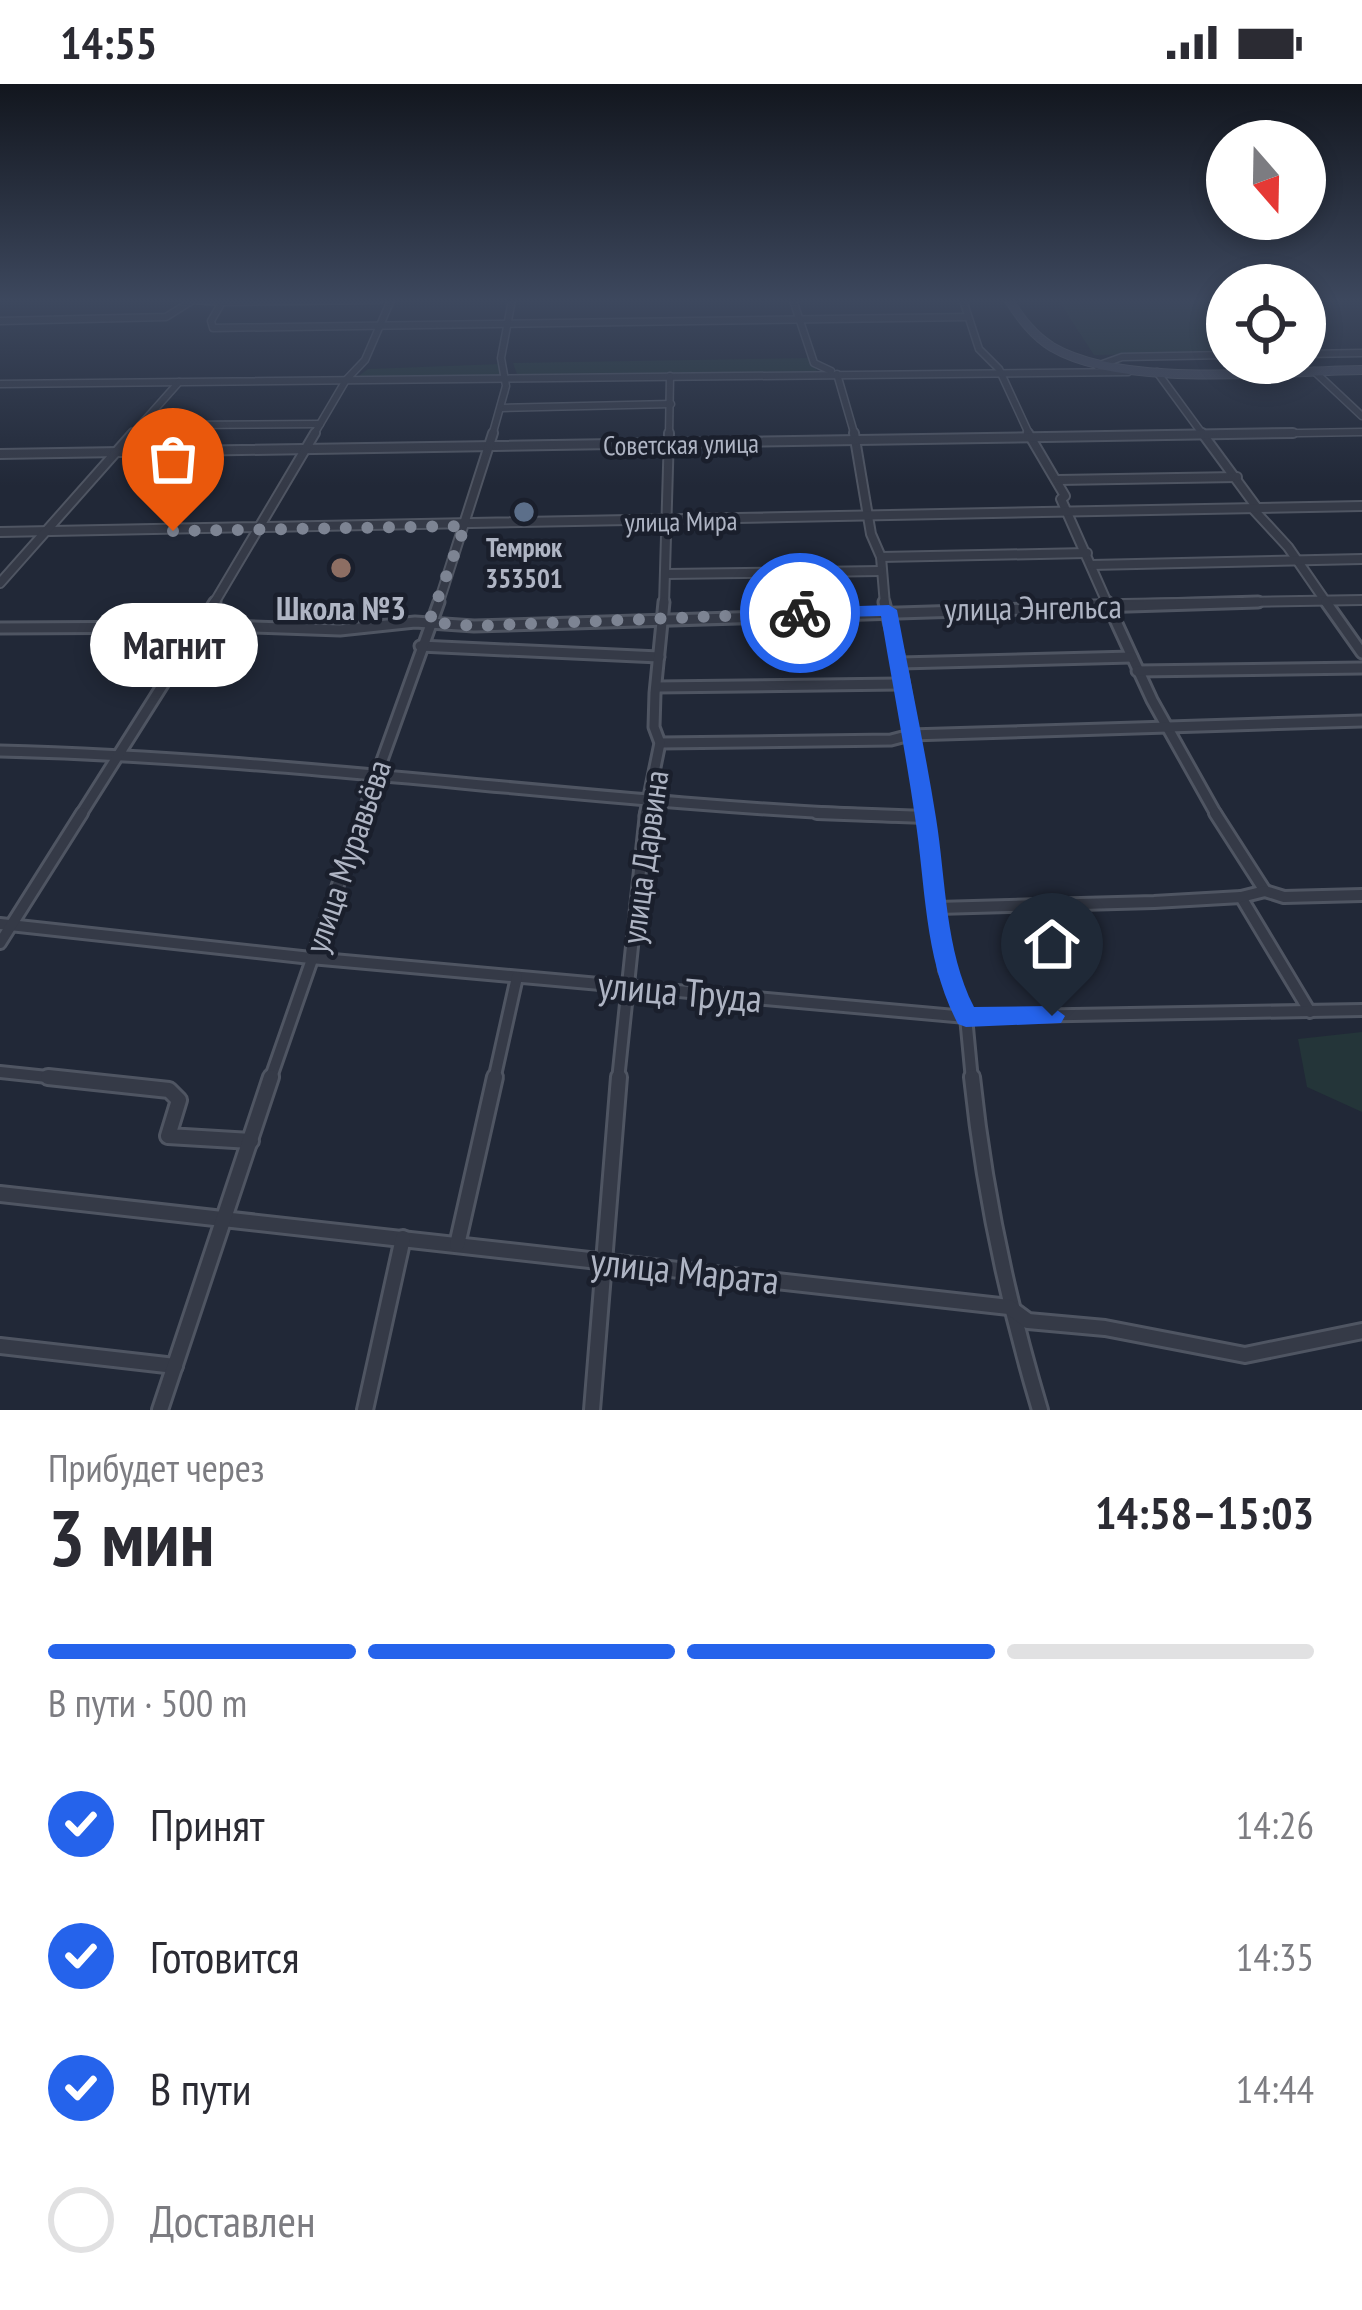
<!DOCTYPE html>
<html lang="ru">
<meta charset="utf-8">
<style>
:root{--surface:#fff;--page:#f7f7f7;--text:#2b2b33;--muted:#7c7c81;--line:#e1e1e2;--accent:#2563eb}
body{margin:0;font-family:"PT Sans Narrow",sans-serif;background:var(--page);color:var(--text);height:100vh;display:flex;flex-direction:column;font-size:45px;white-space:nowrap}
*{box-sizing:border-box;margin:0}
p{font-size:39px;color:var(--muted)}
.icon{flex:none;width:66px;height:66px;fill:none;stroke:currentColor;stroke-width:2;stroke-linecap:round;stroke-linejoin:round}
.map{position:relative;height:1326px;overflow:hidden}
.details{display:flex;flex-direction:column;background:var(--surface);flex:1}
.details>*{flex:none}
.needle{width:78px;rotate:160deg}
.controls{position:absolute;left:1206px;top:36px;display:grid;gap:24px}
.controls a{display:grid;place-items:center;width:120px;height:120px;border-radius:50%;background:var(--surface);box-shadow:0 6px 18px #0003;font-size:60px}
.pin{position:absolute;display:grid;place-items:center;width:102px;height:102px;color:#fff;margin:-123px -51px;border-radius:50% 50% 50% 0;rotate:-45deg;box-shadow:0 0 12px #0007}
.pin .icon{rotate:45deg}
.courier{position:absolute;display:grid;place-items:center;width:120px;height:120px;margin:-60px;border:9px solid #2563eb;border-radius:50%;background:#fff;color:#222;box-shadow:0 3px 15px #0007}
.bubble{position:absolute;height:84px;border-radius:42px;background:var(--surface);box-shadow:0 6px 18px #0003;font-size:39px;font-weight:800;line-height:84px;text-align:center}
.overview em{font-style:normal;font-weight:800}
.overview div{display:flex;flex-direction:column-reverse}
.overview{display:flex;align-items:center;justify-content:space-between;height:204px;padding:0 48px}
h1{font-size:78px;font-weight:800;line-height:90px}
.bar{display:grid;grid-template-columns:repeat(4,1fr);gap:18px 12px;align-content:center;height:144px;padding:0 48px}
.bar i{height:15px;border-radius:9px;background:var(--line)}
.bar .on{background:var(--accent)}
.bar p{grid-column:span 4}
ol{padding:0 48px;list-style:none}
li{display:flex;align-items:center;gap:36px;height:132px}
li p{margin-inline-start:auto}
li .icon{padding:12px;border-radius:50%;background:var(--accent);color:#fff;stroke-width:4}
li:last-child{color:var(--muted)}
li i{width:66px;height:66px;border:6px solid var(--line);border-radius:50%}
.status{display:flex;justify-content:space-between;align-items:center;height:84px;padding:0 60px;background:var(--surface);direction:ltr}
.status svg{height:33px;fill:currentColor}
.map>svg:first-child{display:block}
</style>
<div class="status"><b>14:55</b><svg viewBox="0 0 49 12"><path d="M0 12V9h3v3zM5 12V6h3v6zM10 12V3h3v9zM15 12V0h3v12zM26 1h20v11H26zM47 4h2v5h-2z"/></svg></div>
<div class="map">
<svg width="1362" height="1326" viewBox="0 0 1362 1326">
<rect width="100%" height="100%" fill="#212837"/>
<g fill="#243539">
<polygon points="1058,216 1227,216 1227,269 1094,271"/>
<polygon points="810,274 818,289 518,293 513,279"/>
<polygon points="501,280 504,291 496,293 356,294 368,285"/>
<polygon points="1362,948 1362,1028 1307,1003 1298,955"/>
</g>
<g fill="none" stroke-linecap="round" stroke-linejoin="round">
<g stroke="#4f5562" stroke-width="9">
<g id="street-far4">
<polyline points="193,216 222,218 211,237 213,244 968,233"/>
<polyline points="793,216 814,279 831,287"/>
<polyline points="963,216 979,265 999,285 1030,352"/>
<polyline points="222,218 380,216"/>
<polyline points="0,237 166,233 193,216"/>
<polyline points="1305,270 1362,269"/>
<polyline points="1097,282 1122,273 1227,271"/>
<polyline points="1314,287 1362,332"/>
<polyline points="1157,288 1204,352"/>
<polyline points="837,290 855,352"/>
<polyline points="0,300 1128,288"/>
<polyline points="502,324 671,320"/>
<polyline points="182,341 320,340"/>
<polyline points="131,352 179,298"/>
<polyline points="313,352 346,296 365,276 391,216"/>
<polyline points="492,352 506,302 501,274 512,216"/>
<polyline points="669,352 670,292"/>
<polyline points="1108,352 1362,348"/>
</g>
</g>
<g stroke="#4f5562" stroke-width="12">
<g id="street-far3">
<polyline points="854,349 871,450 881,473 885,521"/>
<polyline points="1028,349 1065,412 1061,415 1108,521"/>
<polyline points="1202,349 1258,425"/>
<polyline points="0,370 1293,349"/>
<polyline points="1058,396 1237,393"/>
<polyline points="1253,425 1288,463 1328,521"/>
<polyline points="0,448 1362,422"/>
<polyline points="881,473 1087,469"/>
<polyline points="1091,481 1362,475"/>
<polyline points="667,490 880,487"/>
<polyline points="0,499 133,349"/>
<polyline points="213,521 315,349"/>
<polyline points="438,521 493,349"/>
<polyline points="664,521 669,349"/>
<polyline points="1063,521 1362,516"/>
</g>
</g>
<g stroke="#4f5562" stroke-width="15">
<g id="street-far2">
<polyline points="884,518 900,579 926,732"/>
<polyline points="1107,518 1152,616 1217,732"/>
<polyline points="1326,518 1362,569"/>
<polyline points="201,541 340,546 415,538 474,542 1258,518"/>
<polyline points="0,544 200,543"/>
<polyline points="420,562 659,573"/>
<polyline points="900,579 1132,573"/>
<polyline points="1137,587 1362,584"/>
<polyline points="657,603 900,600"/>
<polyline points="660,659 891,656 910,651 1362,637"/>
<path d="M0 667C298 674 594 720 893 732"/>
<polyline points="80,732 215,518"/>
<polyline points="362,732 439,518"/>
<polyline points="645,732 660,659 654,643 655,609 664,518"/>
</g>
</g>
<g stroke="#4f5562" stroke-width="16">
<g id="street-far1">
<polyline points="817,729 926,733"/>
<polyline points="925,729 945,886 966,933 972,996"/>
<polyline points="1215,729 1265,807"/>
<polyline points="1241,813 1310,928"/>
<polyline points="937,824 1154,818 1241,813 1265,807 1284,813 1362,811"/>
<polyline points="0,840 311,874 966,933 1362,926"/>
<polyline points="0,859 82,729"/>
<polyline points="0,988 76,996"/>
<polyline points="270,996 363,729"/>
<polyline points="494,996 517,893"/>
<polyline points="618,996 646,729"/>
</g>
</g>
<g stroke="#4f5562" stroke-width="20">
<g id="street">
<polyline points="48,993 169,1006 179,1016 168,1052 251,1057"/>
<path d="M972 993C984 1108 1007 1216 1040 1326"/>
<polyline points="0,1110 1009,1223 1028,1237 1105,1244 1245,1271 1362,1247"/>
<polyline points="457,1161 495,993"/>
<polyline points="0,1262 175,1282"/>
<polyline points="160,1326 271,993"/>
<polyline points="365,1326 403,1154"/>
<polyline points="592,1326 619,993"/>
</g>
</g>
<g stroke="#4f5562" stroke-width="10">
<path id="secondary" d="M1009 216C1021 235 1033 251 1052 263 1123 305 1279 287 1362 286"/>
</g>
<use href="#street-far4" stroke="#353a47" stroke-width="6"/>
<use href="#street-far3" stroke="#353a47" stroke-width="8"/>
<use href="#street-far2" stroke="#353a47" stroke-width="9"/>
<use href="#street-far1" stroke="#353a47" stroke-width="10"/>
<use href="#street" stroke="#353a47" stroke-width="14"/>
<use href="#secondary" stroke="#43495a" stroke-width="8"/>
</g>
<linearGradient id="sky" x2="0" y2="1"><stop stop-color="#12161e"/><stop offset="0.54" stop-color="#3d485e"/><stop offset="1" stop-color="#3d485e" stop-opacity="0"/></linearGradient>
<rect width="1362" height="402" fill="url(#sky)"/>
<path fill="#2563eb" d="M889 521 897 526C910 595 925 665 936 734 946 796 945 866 974 923L1052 922 1065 932 1061 939 966 943 958 940C924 875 926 804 915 733 905 665 892 598 881 532L800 534 792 529 800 524Z"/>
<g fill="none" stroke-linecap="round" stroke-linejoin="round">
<polyline stroke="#7d8493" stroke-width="12" stroke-dasharray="0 21.6" points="173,447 465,442 429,538 474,542 800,529"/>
</g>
<circle fill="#5c6f8a" stroke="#1a1f2c" stroke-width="4.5" cx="524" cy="428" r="12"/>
<circle fill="#8d6e63" stroke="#1a1f2c" stroke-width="4.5" cx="341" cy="484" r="12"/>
<g text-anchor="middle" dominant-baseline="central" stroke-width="9" stroke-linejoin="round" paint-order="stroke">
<g font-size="27" fill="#afb5c4" stroke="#1a1f2c">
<text transform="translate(681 360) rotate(-1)">Советская улица</text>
<text transform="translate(681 437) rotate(-1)">улица Мира</text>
</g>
<g font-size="27" font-weight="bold" fill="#afb5c4" stroke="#1a1f2c">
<text x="524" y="463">Темрюк<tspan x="524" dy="31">353501</tspan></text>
</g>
<g font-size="33" font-weight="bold" fill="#afb5c4" stroke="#1a1f2c">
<text x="341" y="523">Школа №3</text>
</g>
<g font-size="33" fill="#afb5c4" stroke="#1a1f2c">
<text transform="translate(1033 523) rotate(-1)">улица Энгельса</text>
<text transform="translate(347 772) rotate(-71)">улица Муравьёва</text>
<text transform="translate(644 773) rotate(-82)">улица Дарвина</text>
</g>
<g font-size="39" fill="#afb5c4" stroke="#1a1f2c">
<text transform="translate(680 907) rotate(5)">улица Труда</text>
<text transform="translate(685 1186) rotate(6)">улица Марата</text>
</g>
</g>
</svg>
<div class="controls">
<a><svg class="needle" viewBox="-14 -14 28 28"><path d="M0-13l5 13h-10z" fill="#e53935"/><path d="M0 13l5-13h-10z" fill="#7c7c81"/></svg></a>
<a><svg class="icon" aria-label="locate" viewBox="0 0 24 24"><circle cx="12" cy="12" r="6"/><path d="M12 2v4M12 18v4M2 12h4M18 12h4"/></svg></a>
</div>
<div class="pin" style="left:173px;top:447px;background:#ea580c"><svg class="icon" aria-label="bag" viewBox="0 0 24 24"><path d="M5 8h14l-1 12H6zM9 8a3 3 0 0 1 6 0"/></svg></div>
<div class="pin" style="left:1052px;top:932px;background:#1f2937"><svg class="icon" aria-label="home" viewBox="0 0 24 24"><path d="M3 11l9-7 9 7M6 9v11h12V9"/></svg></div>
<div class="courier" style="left:800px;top:529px"><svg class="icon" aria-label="bike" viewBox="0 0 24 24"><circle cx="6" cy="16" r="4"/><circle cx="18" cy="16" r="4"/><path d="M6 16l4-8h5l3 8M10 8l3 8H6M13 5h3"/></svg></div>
<div class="bubble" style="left:90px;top:519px;width:168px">Магнит</div>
</div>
<section class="details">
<div class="overview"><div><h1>3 мин</h1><p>Прибудет через</p></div><em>14:58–15:03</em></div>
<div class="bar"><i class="on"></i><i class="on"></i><i class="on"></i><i></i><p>В пути · 500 m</p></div>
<ol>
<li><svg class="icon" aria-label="check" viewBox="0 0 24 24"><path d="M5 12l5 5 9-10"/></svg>Принят<p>14:26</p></li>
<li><svg class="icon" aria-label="check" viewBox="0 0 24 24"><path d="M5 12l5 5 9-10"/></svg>Готовится<p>14:35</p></li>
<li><svg class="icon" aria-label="check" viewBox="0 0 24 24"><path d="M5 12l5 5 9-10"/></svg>В пути<p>14:44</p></li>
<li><i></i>Доставлен</li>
</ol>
</section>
